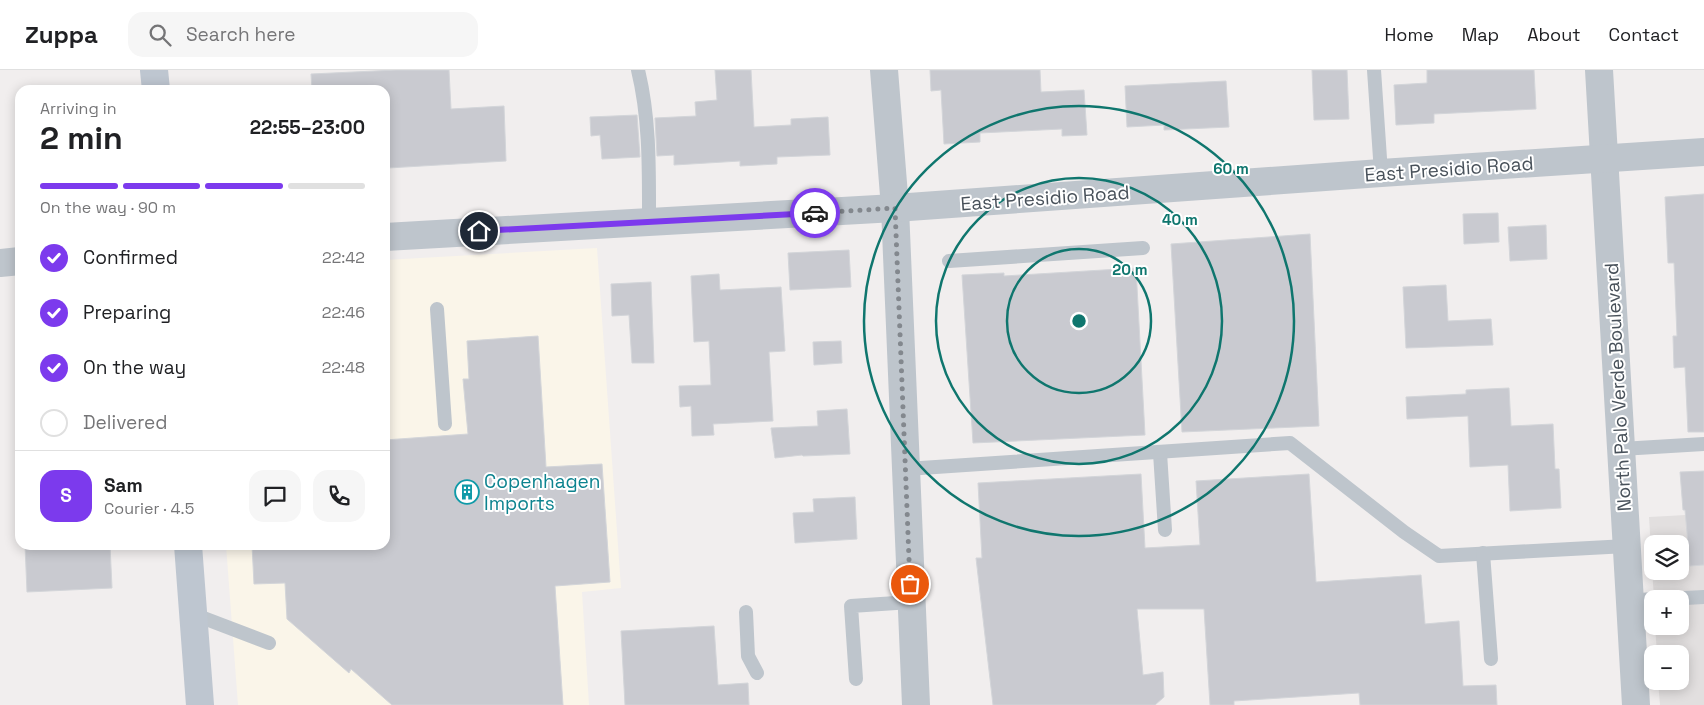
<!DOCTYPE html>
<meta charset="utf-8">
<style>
:root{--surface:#fff;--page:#f6f6f6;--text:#202124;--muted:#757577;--line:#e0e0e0;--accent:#7c3aed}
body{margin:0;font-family:"Space Grotesk",sans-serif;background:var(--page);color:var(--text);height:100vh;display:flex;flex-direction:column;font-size:19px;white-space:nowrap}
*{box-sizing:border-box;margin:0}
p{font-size:16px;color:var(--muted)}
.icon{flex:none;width:28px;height:28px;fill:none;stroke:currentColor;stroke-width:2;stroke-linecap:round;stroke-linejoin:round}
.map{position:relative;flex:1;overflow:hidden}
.details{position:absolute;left:15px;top:15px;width:375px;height:465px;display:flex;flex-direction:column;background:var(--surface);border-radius:15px;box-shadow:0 2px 12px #0003}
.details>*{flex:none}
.fabs{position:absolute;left:1644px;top:465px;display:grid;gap:10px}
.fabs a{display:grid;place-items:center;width:45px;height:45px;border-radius:10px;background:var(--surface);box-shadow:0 2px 12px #0003;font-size:25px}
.pin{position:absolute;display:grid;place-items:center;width:42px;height:42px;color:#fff;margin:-21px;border:2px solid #fff;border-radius:50%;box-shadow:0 1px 5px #0007}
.courier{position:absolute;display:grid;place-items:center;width:50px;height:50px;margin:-25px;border:4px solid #7c3aed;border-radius:50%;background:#fff;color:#222;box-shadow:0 1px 6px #0007}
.head em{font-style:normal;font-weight:600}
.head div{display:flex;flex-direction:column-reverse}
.head{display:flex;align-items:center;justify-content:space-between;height:85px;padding:0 25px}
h1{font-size:32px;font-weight:600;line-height:38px}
.bar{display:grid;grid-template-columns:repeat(4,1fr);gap:8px 5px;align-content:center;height:60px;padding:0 25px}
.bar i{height:6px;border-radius:4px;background:var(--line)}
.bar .active{background:var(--accent)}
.bar p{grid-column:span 4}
.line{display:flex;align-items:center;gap:12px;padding:0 25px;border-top:1px solid var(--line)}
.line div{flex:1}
.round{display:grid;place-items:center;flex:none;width:52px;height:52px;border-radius:15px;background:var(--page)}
ol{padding:0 25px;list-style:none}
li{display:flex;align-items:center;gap:15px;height:55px}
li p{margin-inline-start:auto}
li .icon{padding:5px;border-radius:50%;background:var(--accent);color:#fff;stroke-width:4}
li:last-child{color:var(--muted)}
li i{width:28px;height:28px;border:2px solid var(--line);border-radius:50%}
header{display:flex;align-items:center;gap:30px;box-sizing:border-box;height:70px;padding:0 25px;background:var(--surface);border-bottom:1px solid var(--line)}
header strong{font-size:24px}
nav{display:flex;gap:28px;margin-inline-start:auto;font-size:18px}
.search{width:350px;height:45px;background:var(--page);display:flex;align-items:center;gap:12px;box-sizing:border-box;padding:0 18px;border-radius:15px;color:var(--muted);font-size:19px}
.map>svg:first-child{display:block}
</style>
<header>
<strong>Zuppa</strong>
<div class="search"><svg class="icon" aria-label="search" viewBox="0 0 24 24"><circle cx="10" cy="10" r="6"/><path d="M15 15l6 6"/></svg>Search here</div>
<nav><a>Home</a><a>Map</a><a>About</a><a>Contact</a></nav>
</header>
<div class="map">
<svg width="1704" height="635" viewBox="0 0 1704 635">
<rect width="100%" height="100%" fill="#f1eeee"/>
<polygon fill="#faf5e9" points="597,178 621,518 582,522 589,635 238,635 226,475 385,475 385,190"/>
<path fill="#e2dfdf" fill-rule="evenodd" d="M1704 444V635H1660L1658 611H1680V584H1657L1655 556H1680V529H1654L1649 447ZM1652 474H1680V501H1652Z"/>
<g fill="#c9cad0" stroke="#d3d5d9">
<polygon points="396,0 449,0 451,39 504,36 506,91 388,98 387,80 385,80 385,20 312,20 311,4"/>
<polygon points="715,0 751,0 754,57 791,55 791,49 828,47 830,85 777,87 777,94 740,96 740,91 674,95 674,85 657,86 655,48 696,46 695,32 717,30"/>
<polygon points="930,0 1040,0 1041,22 1084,20 1087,65 1062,66 1062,59 980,63 980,72 944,74 941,20 931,21"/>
<polygon points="1312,0 1347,0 1349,49 1314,50"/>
<polygon points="1427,0 1534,0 1536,39 1434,44 1434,53 1396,55 1394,15 1427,13"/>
<polygon points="1226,11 1229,57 1164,60 1164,55 1127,57 1125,16"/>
<polygon points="637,45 640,87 602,89 600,65 591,66 590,47"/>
<polygon points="1704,124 1704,362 1688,362 1685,297 1674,298 1673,266 1677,266 1674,193 1668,193 1665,127"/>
<polygon points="1498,143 1499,172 1464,174 1463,144"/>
<polygon points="1546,155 1547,189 1510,191 1508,157"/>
<polygon points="1310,164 1319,356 1182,362 1171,174"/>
<polygon points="849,180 851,217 790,220 788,183"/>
<polygon points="1136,198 1145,365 973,373 962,205 1004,203 1004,206"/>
<polygon points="719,204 720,220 781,217 785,281 769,282 773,351 713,354 714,365 692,366 691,336 680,337 679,316 711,315 709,271 694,272 691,206"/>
<polygon points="651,212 654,293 632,293 629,245 612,246 611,214"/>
<polygon points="1446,215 1448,251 1491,249 1493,275 1406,278 1403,217"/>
<polygon points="538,266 546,397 602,394 610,512 555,516 563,635 392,635 351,599 349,603 287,549 285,513 254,514 252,475 385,475 385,370 468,364 463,309 469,309 467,271"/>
<polygon points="841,271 842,293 814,295 813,272"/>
<polygon points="1509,318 1511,356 1553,354 1555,399 1559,399 1561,438 1510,441 1508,395 1470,397 1468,346 1407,349 1406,327 1466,324 1466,320"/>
<polygon points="847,339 850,384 803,386 802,385 775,388 771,358 818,356 817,341"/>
<polygon points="1704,401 1704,495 1690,496 1685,440 1683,440 1680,402"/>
<polygon points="1141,404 1145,478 1200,475 1196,411 1309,404 1316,512 1421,505 1425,554 1459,551 1463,616 1496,615 1497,635 1360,635 1359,623 1234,631 1234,635 1210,635 1204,539 1137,539 1143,605 1163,602 1164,627 1155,635 993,635 976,488 982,488 978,413"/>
<polygon points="855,427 857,469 795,473 793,443 814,442 813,429"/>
<polygon points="25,475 110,475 112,518 27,522"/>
<polygon points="714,556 718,615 748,613 749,635 625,635 621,561"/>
</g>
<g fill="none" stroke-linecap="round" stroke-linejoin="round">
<g stroke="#bec5cc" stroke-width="14">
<path d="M638 0C650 49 649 100 649 151"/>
<polyline points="1374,0 1381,103"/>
<polyline points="949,191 1143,178"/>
<polyline points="437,239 445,354"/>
<polyline points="1621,379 1704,374"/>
<polyline points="1160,383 1165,460"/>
<polyline points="906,399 1290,373 1404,462 1439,486 1627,476"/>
<polyline points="1483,483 1491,589"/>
<polyline points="1667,529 1704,527"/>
<polyline points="1630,531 1652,529"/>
<polyline points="746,542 748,586 757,603"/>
<polyline points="193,544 269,573"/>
<polyline points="856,609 851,536 911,532"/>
</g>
<g stroke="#bec5cc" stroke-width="28">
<polyline points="884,0 895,138 916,635"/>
<polyline points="1599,0 1636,635"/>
<polyline points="385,167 895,138 1381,103 1704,82"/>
<polyline points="0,193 20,191"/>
</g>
<g stroke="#bec6d0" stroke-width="28">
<polyline points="154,0 156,20"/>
<polyline points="188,475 200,635"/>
</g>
</g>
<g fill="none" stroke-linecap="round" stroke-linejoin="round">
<polyline stroke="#83888e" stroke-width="5" stroke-dasharray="0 9" points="815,143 895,138 910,514"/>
<polyline stroke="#7c3aed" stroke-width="6" points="479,161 815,143"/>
</g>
<g fill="none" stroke="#0f766e" stroke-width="2.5">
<circle cx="1079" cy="251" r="72"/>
<circle cx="1079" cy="251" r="143"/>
<circle cx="1079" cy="251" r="215"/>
</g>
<defs>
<g id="building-ring" transform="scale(1.25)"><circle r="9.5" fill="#fff" stroke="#0f9aa8" stroke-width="1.5"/><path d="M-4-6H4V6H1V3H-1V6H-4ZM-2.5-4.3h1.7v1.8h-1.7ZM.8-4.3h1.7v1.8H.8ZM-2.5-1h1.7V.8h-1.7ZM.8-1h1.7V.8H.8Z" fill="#0f9aa8"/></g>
</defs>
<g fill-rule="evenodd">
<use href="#building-ring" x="467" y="422"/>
</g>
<g text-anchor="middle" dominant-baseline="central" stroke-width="4" stroke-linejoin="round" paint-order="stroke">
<g font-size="19" fill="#48515a" stroke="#fff">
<text transform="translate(1449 99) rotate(-4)">East Presidio Road</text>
<text transform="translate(1045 128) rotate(-4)">East Presidio Road</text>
<text transform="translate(1618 317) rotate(-93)">North Palo Verde Boulevard</text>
</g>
<g font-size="19" fill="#0d838f" stroke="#fff" text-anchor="start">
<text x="484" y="411">Copenhagen<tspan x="484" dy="22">Imports</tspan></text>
</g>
</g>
<circle cx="1079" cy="251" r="8" fill="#0f766e" stroke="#fff" stroke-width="2.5"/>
<g font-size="15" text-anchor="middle" font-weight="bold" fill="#0f766e" stroke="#fff" stroke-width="4" stroke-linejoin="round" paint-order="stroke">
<text x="1231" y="104">60 m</text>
<text x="1180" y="155">40 m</text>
<text x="1130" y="205">20 m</text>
</g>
</svg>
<div class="fabs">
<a><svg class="icon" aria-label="layers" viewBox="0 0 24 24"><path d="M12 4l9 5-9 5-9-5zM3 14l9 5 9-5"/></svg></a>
<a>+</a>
<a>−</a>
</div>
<div class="pin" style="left:910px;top:514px;background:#ea580c"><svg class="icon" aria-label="bag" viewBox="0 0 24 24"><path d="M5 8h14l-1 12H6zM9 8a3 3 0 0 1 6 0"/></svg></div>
<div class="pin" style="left:479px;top:161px;background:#1f2937"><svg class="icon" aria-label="home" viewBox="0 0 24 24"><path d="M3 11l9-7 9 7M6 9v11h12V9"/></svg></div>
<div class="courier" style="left:815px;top:143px"><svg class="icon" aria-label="car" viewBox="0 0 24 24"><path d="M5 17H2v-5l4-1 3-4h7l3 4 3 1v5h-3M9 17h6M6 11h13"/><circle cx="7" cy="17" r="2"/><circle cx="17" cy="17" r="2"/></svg></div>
<section class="details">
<div class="head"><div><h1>2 min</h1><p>Arriving in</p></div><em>22:55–23:00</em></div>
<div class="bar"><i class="active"></i><i class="active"></i><i class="active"></i><i></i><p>On the way · 90 m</p></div>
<ol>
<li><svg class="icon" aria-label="check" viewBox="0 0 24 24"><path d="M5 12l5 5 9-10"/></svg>Confirmed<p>22:42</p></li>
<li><svg class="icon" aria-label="check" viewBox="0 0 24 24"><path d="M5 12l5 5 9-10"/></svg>Preparing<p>22:46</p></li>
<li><svg class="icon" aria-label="check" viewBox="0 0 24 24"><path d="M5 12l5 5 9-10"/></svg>On the way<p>22:48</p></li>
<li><i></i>Delivered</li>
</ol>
<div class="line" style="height:90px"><b class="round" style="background:var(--accent);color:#fff">S</b><div><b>Sam</b><p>Courier · 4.5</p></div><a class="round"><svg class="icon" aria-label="chat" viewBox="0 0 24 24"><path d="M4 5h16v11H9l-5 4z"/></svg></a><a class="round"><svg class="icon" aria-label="phone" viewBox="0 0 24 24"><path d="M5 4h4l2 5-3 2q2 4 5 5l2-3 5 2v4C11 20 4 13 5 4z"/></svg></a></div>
</section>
</div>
